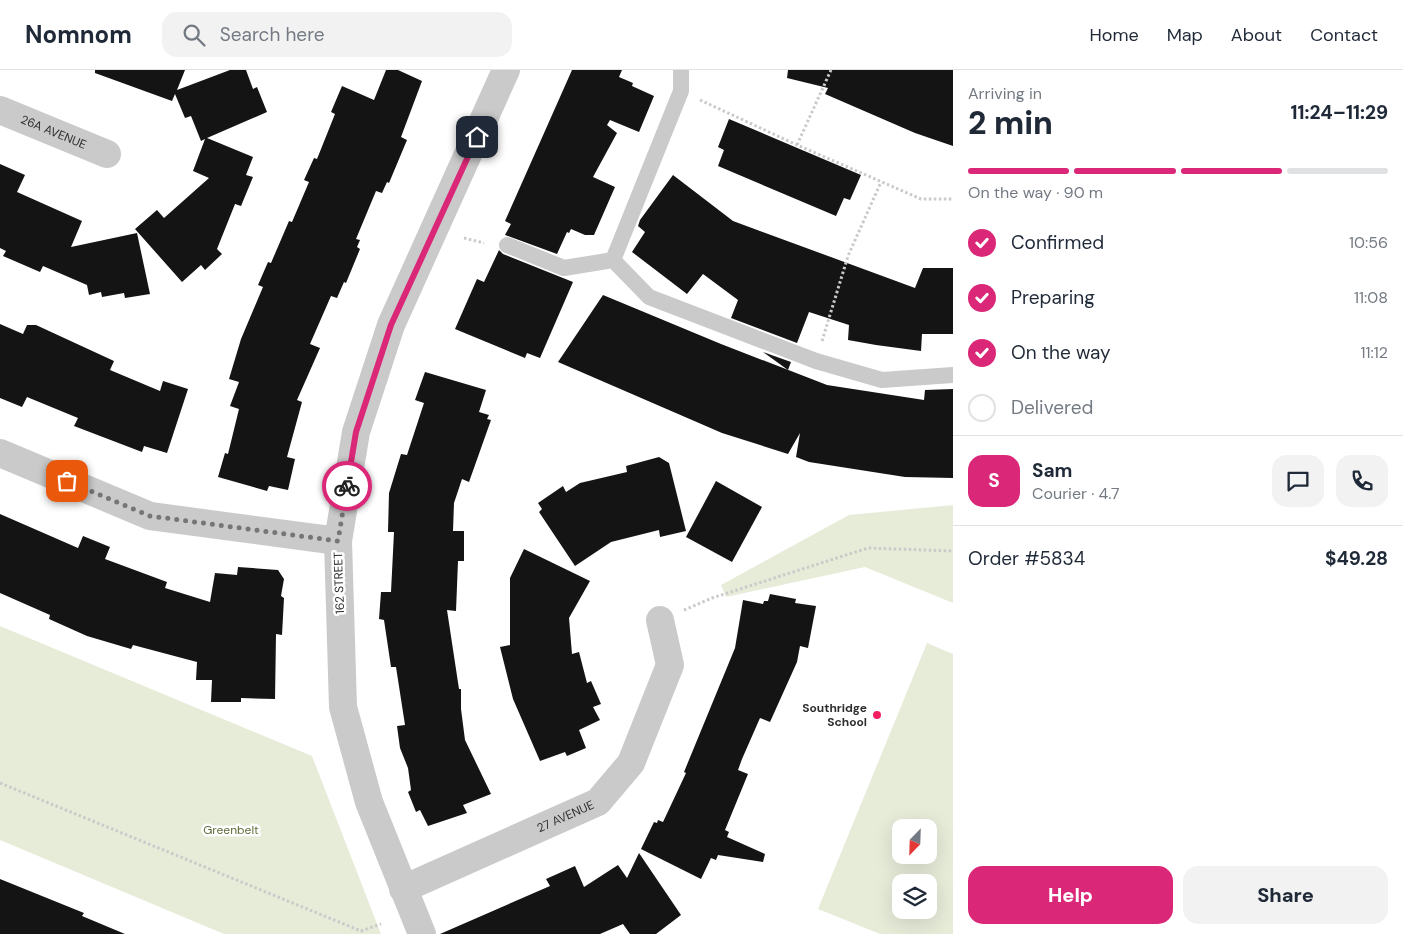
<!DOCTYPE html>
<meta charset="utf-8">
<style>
:root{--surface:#fff;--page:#f2f2f3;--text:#1f2937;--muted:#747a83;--line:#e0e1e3;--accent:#db2777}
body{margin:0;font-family:"DM Sans",sans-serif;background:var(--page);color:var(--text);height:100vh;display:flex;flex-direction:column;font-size:19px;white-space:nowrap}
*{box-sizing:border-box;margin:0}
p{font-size:16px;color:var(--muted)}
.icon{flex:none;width:28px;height:28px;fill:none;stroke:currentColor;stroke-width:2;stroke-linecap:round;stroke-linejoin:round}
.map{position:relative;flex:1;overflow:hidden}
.sheet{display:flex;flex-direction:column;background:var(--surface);width:450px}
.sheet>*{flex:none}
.needle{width:32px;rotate:203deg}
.fabs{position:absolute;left:892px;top:749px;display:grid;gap:10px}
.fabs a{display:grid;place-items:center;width:45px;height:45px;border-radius:10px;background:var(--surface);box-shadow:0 5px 20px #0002;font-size:25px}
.pin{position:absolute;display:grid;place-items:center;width:42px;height:42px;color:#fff;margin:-21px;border-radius:10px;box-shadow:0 2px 8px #0006}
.courier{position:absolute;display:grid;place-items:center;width:50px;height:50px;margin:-25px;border:4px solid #db2777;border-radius:50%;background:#fff;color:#222;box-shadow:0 1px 6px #0007}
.headline em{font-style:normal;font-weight:800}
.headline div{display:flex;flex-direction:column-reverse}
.headline{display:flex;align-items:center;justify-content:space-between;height:85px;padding:0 15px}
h1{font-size:32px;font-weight:800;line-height:38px}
.bar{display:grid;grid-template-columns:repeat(4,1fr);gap:8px 5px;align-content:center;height:60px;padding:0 15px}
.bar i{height:6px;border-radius:4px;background:var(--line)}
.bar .current{background:var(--accent)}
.bar p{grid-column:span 4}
.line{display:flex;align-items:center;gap:12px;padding:0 15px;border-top:1px solid var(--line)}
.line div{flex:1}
.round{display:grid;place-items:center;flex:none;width:52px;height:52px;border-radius:15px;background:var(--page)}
ol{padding:0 15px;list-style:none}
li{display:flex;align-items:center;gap:15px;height:55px}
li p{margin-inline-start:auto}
li .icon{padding:5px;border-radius:50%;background:var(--accent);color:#fff;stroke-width:4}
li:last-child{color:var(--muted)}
li i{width:28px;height:28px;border:2px solid var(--line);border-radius:50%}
.button{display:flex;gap:10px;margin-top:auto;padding:10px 15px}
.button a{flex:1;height:58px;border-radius:15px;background:var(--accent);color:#fff;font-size:20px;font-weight:800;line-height:58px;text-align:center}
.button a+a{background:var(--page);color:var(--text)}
header{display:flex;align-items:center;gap:30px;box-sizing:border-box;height:70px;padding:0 25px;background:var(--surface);border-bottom:1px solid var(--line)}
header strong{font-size:24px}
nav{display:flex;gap:28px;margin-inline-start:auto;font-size:18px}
.search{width:350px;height:45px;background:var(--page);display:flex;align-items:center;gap:12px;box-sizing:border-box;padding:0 18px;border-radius:15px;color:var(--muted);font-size:19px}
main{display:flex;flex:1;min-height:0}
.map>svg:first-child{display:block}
</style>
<header>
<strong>Nomnom</strong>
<div class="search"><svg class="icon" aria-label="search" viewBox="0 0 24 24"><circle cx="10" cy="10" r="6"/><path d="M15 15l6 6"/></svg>Search here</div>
<nav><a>Home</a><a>Map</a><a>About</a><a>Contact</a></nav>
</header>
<main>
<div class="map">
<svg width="953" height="864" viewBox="0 0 953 864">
<rect width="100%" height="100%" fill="#fff"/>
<g fill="#e7ecd9" fill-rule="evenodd">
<polygon points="953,435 953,533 865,497 726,527 721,515 849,445"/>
<polygon points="0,556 312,686 381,864 224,864 0,770"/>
<path d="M927 573 953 584V864H880L818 839ZM901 758H929V785H901ZM929 812V840H901V812Z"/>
</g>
<g fill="#141414">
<polygon points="95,0 185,0 177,20 230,0 246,0 253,19 257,17 267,42 207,68 253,87 246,105 253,107 241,136 235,134 217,179 222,184 205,200 201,195 182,212 135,159 157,140 164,148 209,108 193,101 205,69 201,71 191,46 185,48 175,24 172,31 95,3"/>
<polygon points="386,0 398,0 422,11 401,67 407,70 389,113 387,112 382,123 376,121 356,169 360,170 357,177 360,179 346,213 344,212 337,228 331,226 310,274 320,278 297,330 302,332 287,387 295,389 288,420 269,416 267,421 218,407 225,383 228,384 239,339 230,336 239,312 229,309 241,269 263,217 258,215 268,192 271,193 289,151 292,152 309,112 304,110 314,88 317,89 335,44 331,42 342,16 374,30"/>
<polygon points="572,0 622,0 619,7 633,13 632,16 654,26 639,62 610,50 607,55 617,63 593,107 615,117 594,165 585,165 571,159 569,163 567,162 557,184 505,165 511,154 505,151"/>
<polygon points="788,0 953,0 953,76 915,63 825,24 828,18 787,8"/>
<polygon points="729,49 861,105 850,130 844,128 836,146 718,96 724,80 718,77"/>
<polygon points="0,94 25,105 17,122 82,151 71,177 137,163 150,224 125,228 124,223 102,227 101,222 89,225 87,215 43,196 40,202 3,186 6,181 0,178"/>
<polygon points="673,105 733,151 915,218 923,198 953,198 953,264 922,264 921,281 876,275 848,270 849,255 809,242 797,273 731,248 738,230 703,204 687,224 632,182 645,162 638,156 640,150"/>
<polygon points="499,180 503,184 573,212 540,288 527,283 525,288 455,259 477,209 484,212"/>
<polygon points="603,225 721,274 827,315 924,330 925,320 953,319 953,408 905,407 809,392 796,387 800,363 788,384 722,363 558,292"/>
<polygon points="0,254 23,264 27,255 36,255 114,291 110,300 160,321 163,311 188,319 167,383 144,376 142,382 74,356 78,348 27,327 22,337 0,328"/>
<polygon points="763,282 791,292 788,300"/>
<polygon points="425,302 486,320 479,342 489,345 487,349 491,350 469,412 462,409 454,433 453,461 464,461 464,491 458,491 456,541 447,540 459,619 461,619 461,639 465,670 491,724 463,735 467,743 428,756 420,740 416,742 408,722 411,720 408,698 400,678 397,656 405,655 396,597 391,597 384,550 379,549 381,522 391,522 394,462 388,462 389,423 401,384 407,385 424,333 415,330"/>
<polygon points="659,387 669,393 686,461 660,467 659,460 611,472 575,496 539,442 542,439 538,433 563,416 566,422 580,413 627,402 626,396"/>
<polygon points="716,411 762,437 732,492 686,467"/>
<polygon points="0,444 78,478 83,466 110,477 105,489 167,512 165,518 210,532 215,503 237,505 238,497 278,500 284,509 281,526 284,528 282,565 276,564 275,629 241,628 241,632 211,632 212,610 196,610 197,592 133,575 131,579 87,566 49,549 50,545 0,523"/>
<polygon points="524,479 590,511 569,548 572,584 579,582 587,613 591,611 601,634 593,637 600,650 579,660 586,678 567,686 565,682 540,691 513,629 500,577 510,575 510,508"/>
<polygon points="770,524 796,529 795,533 816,536 808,578 800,576 797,592 770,652 760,648 742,689 738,700 748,704 725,760 729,762 727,767 765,784 763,792 718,785 716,790 711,788 701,809 641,779 654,752 657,753 658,750 663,752 686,703 684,702 735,578 743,530 763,534 764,531 768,531"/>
<polygon points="639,783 681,845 656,864 630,864 623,854 600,864 440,864 550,816 546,809 575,796 584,817 618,795 627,808"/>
<polygon points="0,809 84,843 82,846 125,864 0,864"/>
</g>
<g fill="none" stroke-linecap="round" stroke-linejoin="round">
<g stroke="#cacaca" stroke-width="3" stroke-dasharray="2.5 2.5" stroke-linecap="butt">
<polyline points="700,30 797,75 921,129 953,129"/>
<polyline points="797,75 831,0"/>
<polyline points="464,168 484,173"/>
<polyline points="822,271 848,186 881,112"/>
<polyline points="684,540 712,528 868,478 953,481"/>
<polyline points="0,713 361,861 381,854"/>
</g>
<g stroke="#cacaca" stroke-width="16">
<polyline points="507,175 564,198 613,190 649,227 816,291 882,310 953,305"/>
<polyline points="613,190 681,21 681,0"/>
</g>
<g stroke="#cacaca" stroke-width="28">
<path id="s1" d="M0 40 107 84"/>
<polyline points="0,383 150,446 338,471"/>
<path id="s2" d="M403 819 598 732 631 693 670 595 660 550"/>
<polyline points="422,864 369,732 343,637 338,471 356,362 391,255 506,0"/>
</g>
</g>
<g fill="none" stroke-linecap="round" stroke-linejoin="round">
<polyline stroke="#767676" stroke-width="5" stroke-dasharray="0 9" points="67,411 150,446 338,471 347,416"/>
<polyline stroke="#db2777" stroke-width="6" points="347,416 356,362 391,255 477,67"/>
</g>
<circle fill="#f31f60" stroke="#fff" stroke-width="2" cx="877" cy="645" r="5"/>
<g text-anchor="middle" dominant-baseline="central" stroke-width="5" stroke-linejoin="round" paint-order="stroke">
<g font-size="12" fill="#2d2d2d" stroke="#fff">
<text stroke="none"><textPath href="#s1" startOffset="58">26A AVENUE</textPath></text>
<text transform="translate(339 513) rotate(-92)">162 STREET</text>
<text stroke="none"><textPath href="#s2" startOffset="178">27 AVENUE</textPath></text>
</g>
<g font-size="12" font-weight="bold" fill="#2d2d2d" stroke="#fff" text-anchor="end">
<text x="867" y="638">Southridge<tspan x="867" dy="14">School</tspan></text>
</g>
<g font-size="12" fill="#5c6c37" stroke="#fff">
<text x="231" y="760">Greenbelt</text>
</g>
</g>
</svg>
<div class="fabs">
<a><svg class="needle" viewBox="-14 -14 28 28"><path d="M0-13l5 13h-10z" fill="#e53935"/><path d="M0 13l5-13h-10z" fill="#747a83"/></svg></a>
<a><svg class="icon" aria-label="layers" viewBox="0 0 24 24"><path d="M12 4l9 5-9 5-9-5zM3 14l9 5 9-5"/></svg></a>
</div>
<div class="pin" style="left:67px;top:411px;background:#ea580c"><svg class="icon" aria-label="bag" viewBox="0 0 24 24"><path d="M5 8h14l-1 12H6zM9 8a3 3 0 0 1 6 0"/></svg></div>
<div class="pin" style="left:477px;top:67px;background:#1f2937"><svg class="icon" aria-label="home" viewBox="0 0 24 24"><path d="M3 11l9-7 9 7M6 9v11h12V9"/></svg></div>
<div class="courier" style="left:347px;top:416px"><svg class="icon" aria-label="bike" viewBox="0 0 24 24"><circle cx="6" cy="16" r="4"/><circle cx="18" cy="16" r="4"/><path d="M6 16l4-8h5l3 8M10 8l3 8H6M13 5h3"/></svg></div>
</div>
<section class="sheet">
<div class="headline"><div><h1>2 min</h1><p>Arriving in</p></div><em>11:24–11:29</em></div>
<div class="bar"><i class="current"></i><i class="current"></i><i class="current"></i><i></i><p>On the way · 90 m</p></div>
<ol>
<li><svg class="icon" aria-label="check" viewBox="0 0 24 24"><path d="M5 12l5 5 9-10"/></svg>Confirmed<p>10:56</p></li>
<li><svg class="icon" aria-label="check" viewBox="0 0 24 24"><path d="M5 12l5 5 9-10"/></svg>Preparing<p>11:08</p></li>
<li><svg class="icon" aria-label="check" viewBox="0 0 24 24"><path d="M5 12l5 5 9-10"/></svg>On the way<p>11:12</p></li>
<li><i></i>Delivered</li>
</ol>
<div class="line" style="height:90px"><b class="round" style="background:var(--accent);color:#fff">S</b><div><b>Sam</b><p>Courier · 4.7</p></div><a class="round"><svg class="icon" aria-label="chat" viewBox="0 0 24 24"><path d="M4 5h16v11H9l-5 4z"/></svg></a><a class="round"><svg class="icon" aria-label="phone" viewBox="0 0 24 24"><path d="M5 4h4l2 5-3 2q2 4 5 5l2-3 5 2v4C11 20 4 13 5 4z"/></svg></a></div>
<div class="line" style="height:65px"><div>Order #5834</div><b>$49.28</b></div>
<div class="button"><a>Help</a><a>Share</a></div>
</section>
</main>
